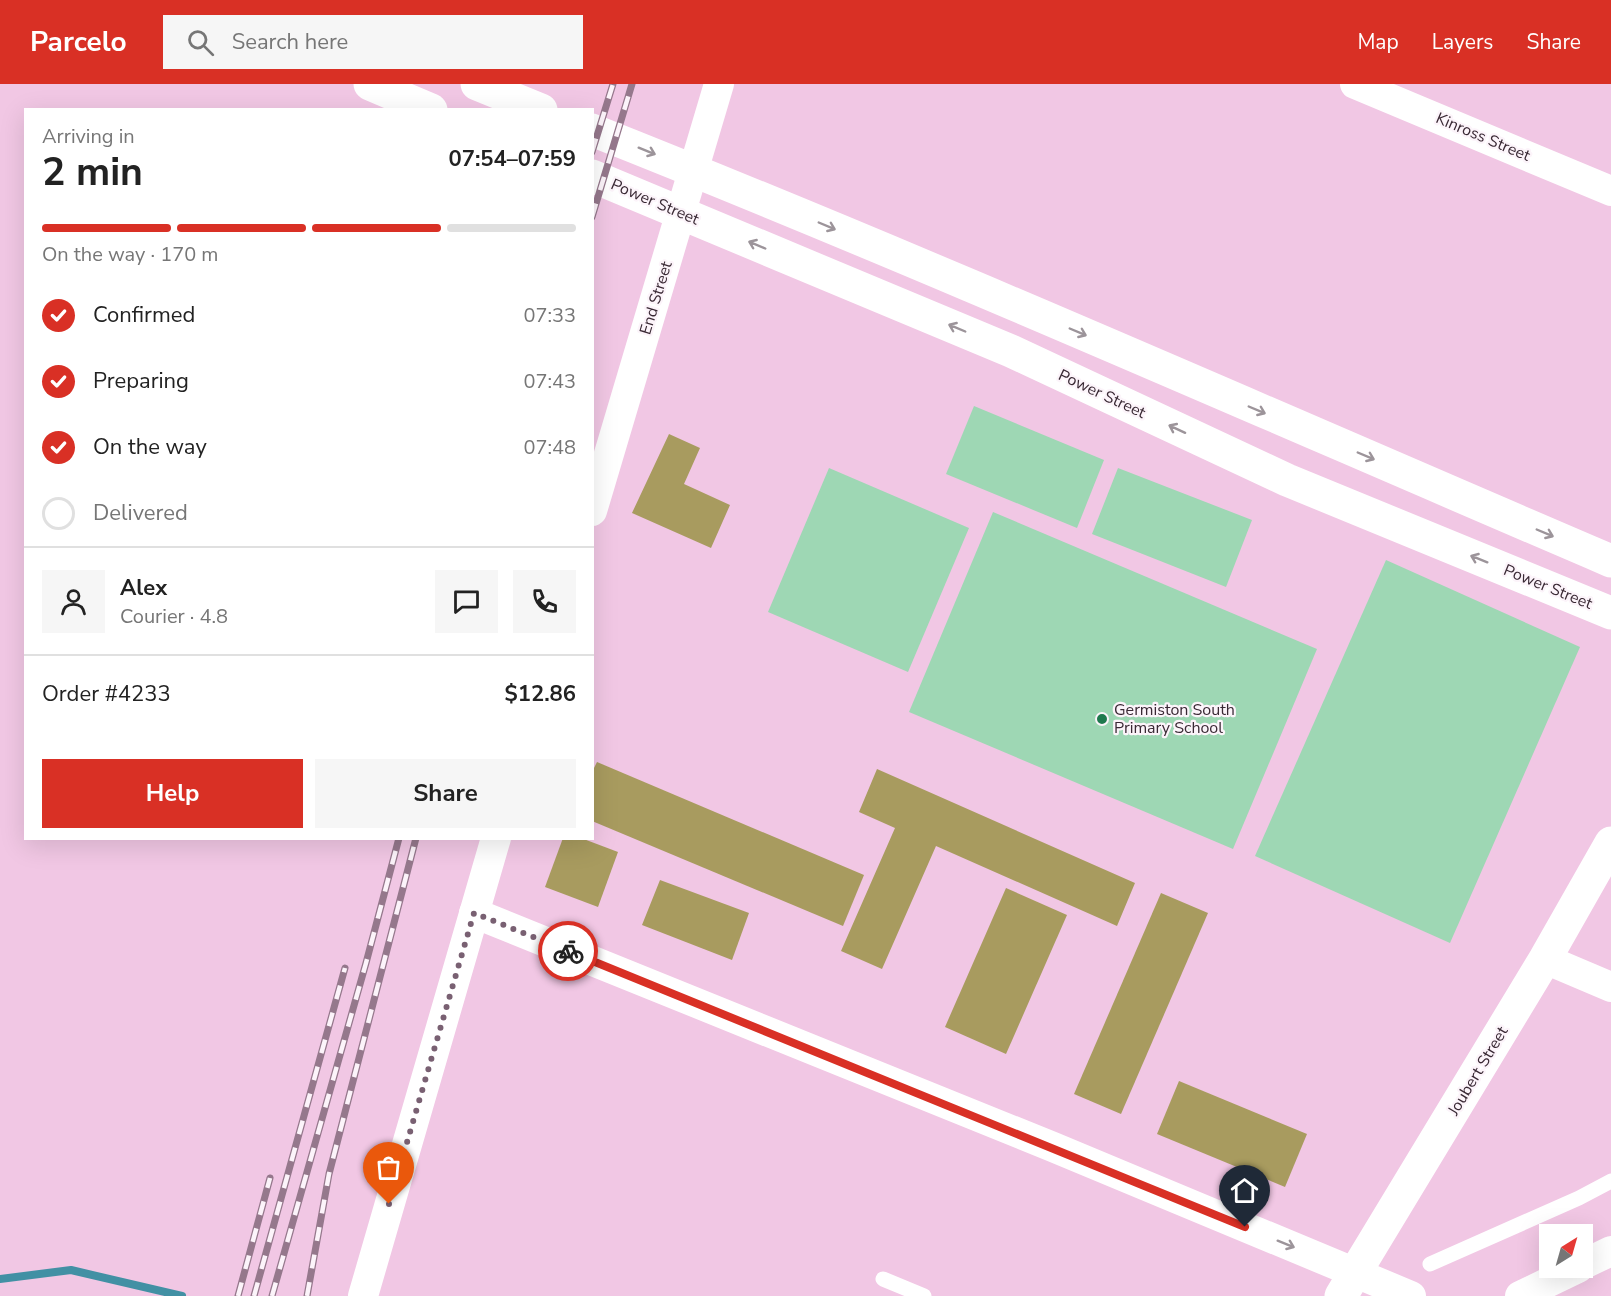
<!DOCTYPE html>
<meta charset="utf-8">
<style>
:root{--surface:#fff;--page:#f6f6f6;--text:#222;--muted:#767676;--line:#e0e0e0;--accent:#d93025}
body{margin:0;font-family:"Nunito Sans",sans-serif;background:var(--page);color:var(--text);height:100vh;display:flex;flex-direction:column;font-size:22px;white-space:nowrap}
*{box-sizing:border-box;margin:0}
p{font-size:20px;color:var(--muted)}
.icon{flex:none;width:33px;height:33px;fill:none;stroke:currentColor;stroke-width:2;stroke-linecap:round;stroke-linejoin:round}
.map{position:relative;flex:1;overflow:hidden}
.details{position:absolute;left:24px;top:24px;width:570px;height:732px;display:flex;flex-direction:column;background:var(--surface);border-radius:0px;box-shadow:0 6px 24px #0002}
.details>*{flex:none}
.needle{width:39px;rotate:37deg}
.buttons{position:absolute;left:1539px;top:1140px;display:grid;gap:12px}
.buttons a{display:grid;place-items:center;width:54px;height:54px;border-radius:0px;background:var(--surface);box-shadow:0 6px 24px #0002;font-size:30px}
.pin{position:absolute;display:grid;place-items:center;width:51px;height:51px;color:#fff;margin:-62px -26px;border-radius:50% 50% 50% 0;rotate:-45deg;box-shadow:0 0 6px #0007}
.pin .icon{rotate:45deg}
.courier{position:absolute;display:grid;place-items:center;width:60px;height:60px;margin:-30px;border:4px solid #d93025;border-radius:50%;background:#fff;color:#222;box-shadow:0 2px 8px #0007}
.headline em{font-style:normal;font-weight:700}
.headline div{display:flex;flex-direction:column-reverse}
.headline{display:flex;align-items:center;justify-content:space-between;height:102px;padding:0 18px}
h1{font-size:39px;font-weight:700;line-height:45px}
.bar{display:grid;grid-template-columns:repeat(4,1fr);gap:9px 6px;align-content:center;height:72px;padding:0 18px}
.bar i{height:8px;border-radius:4px;background:var(--line)}
.bar .active{background:var(--accent)}
.bar p{grid-column:span 4}
.line{display:flex;align-items:center;gap:15px;padding:0 18px;border-top:2px solid var(--line)}
.line div{flex:1}
.round{display:grid;place-items:center;flex:none;width:63px;height:63px;border-radius:0px;background:var(--page)}
ol{padding:0 18px;list-style:none}
li{display:flex;align-items:center;gap:18px;height:66px}
li p{margin-inline-start:auto}
li .icon{padding:6px;border-radius:50%;background:var(--accent);color:#fff;stroke-width:4}
li:last-child{color:var(--muted)}
li i{width:33px;height:33px;border:3px solid var(--line);border-radius:50%}
.primary-button{display:flex;gap:12px;margin-top:auto;padding:12px 18px}
.primary-button a{flex:1;height:69px;border-radius:0px;background:var(--accent);color:#fff;font-size:24px;font-weight:700;line-height:69px;text-align:center}
.primary-button a+a{background:var(--page);color:var(--text)}
header{display:flex;align-items:center;gap:36px;box-sizing:border-box;height:84px;padding:0 30px;background:var(--accent);color:#fff}
header strong{font-size:28px}
nav{display:flex;gap:33px;margin-inline-start:auto;font-size:21px}
.search{width:420px;height:54px;background:var(--page);display:flex;align-items:center;gap:15px;box-sizing:border-box;padding:0 21px;border-radius:0px;color:var(--muted);font-size:22px}
.map>svg:first-child{display:block}
</style>
<header>
<strong>Parcelo</strong>
<div class="search"><svg class="icon" aria-label="search" viewBox="0 0 24 24"><circle cx="10" cy="10" r="6"/><path d="M15 15l6 6"/></svg>Search here</div>
<nav><a>Map</a><a>Layers</a><a>Share</a></nav>
</header>
<div class="map">
<svg width="1611" height="1212" viewBox="0 0 1611 1212">
<rect width="100%" height="100%" fill="#f1c7e4"/>
<g fill="#9ed7b4">
<polygon points="974,322 1104,376 1077,444 946,390"/>
<polygon points="829,384 969,444 908,588 768,528"/>
<polygon points="1118,384 1252,436 1226,503 1092,450"/>
<polygon points="993,428 1317,565 1233,765 909,628"/>
<polygon points="1386,476 1580,563 1450,859 1255,772"/>
</g>
<g fill="none" stroke-linecap="round" stroke-linejoin="round">
<polyline stroke="#4290a4" stroke-width="8" points="0,1195 71,1186 182,1212"/>
</g>
<g fill="#a89b5f">
<polygon points="669,350 700,364 684,400 730,421 711,464 632,429"/>
<polygon points="597,678 864,791 843,842 592,737 592,688"/>
<polygon points="877,685 1135,799 1117,842 936,762 882,885 841,867 895,744 859,728"/>
<polygon points="563,754 581,754 618,768 598,823 545,803"/>
<polygon points="660,796 749,829 732,876 642,841"/>
<polygon points="1006,804 1067,831 1006,970 945,943"/>
<polygon points="1161,809 1208,829 1121,1030 1074,1010"/>
<polygon points="1179,997 1307,1050 1285,1103 1157,1050"/>
</g>
<g fill="none" stroke-linecap="round" stroke-linejoin="round">
<g stroke="#fff" stroke-width="15">
<polyline points="1430,1180 1579,1114 1611,1097"/>
<polyline points="883,1195 924,1212"/>
</g>
<g stroke="#fff" stroke-width="30">
<polyline points="1355,0 1611,107"/>
<polyline points="592,427 719,0"/>
<polyline points="474,829 1053,1063 1411,1212"/>
<polyline points="1545,875 1611,903"/>
<polyline points="1582,1181 1611,1167"/>
<polyline points="363,1212 496,754"/>
<polyline points="1520,1212 1578,1184"/>
</g>
<polyline stroke="#fff" stroke-width="33" points="1341,1212 1545,875 1611,759"/>
<g stroke="#fff" stroke-width="33">
<polyline points="370,0 431,26"/>
<polyline points="477,0 541,26"/>
<path d="M592 46C935 182 1272 332 1611 477"/>
<polyline points="592,92 1011,267 1287,396 1611,529"/>
</g>
<g stroke="#95788c" stroke-width="7">
<g id="rail">
<polyline points="592,68 613,0"/>
<polyline points="592,133 632,0"/>
<polyline points="238,1212 270,1094"/>
<polyline points="254,1212 345,884"/>
<polyline points="272,1212 366,879 399,754"/>
<polyline points="307,1212 329,1090 416,754"/>
</g>
</g>
<use href="#rail" stroke="#fcf4fa" stroke-width="4.5" stroke-dasharray="14" stroke-linecap="butt"/>
</g>
<defs><path id="oneway-shaft" d="M-6 0H5M1.5-3L5.5 0L1.5 3" fill="none" stroke-width="1.6" stroke-linecap="round" stroke-linejoin="round" transform="scale(1.5)"/></defs>
<g stroke="#9c949a">
<use href="#oneway-shaft" transform="translate(647 67) rotate(22)"/>
<use href="#oneway-shaft" transform="translate(827 142) rotate(23)"/>
<use href="#oneway-shaft" transform="translate(757 161) rotate(-157)"/>
<use href="#oneway-shaft" transform="translate(957 244) rotate(-157)"/>
<use href="#oneway-shaft" transform="translate(1078 248) rotate(23)"/>
<use href="#oneway-shaft" transform="translate(1257 326) rotate(23)"/>
<use href="#oneway-shaft" transform="translate(1177 345) rotate(-155)"/>
<use href="#oneway-shaft" transform="translate(1366 372) rotate(23)"/>
<use href="#oneway-shaft" transform="translate(1545 449) rotate(23)"/>
<use href="#oneway-shaft" transform="translate(1479 475) rotate(-158)"/>
<use href="#oneway-shaft" transform="translate(1286 1160) rotate(22)"/>
</g>
<g fill="none" stroke-linecap="round" stroke-linejoin="round">
<polyline stroke="#796072" stroke-width="6" stroke-dasharray="0 10.8" points="389,1120 474,829 568,867"/>
<polyline stroke="#d93025" stroke-width="8" points="568,867 1245,1143"/>
</g>
<circle fill="#1f794d" stroke="#fcf4fa" stroke-width="2" cx="1102" cy="635" r="6"/>
<g text-anchor="middle" dominant-baseline="central" stroke-width="4.5" stroke-linejoin="round" paint-order="stroke">
<g font-size="16" fill="#392934" stroke="#fcf4fa">
<text transform="translate(1483 53) rotate(23)">Kinross Street</text>
<text transform="translate(655 118) rotate(23)">Power Street</text>
<text transform="translate(656 214) rotate(-73)">End Street</text>
<text transform="translate(1102 310) rotate(25)">Power Street</text>
<text transform="translate(1548 503) rotate(22)">Power Street</text>
<text transform="translate(1478 987) rotate(-59)">Joubert Street</text>
</g>
<g font-size="16" fill="#392934" stroke="#fcf4fa" text-anchor="start">
<text x="1114" y="626">Germiston South<tspan x="1114" dy="18">Primary School</tspan></text>
</g>
</g>
</svg>
<div class="buttons">
<a><svg class="needle" viewBox="-14 -14 28 28"><path d="M0-13l5 13h-10z" fill="#e53935"/><path d="M0 13l5-13h-10z" fill="#767676"/></svg></a>
</div>
<div class="pin" style="left:389px;top:1120px;background:#ea580c"><svg class="icon" aria-label="bag" viewBox="0 0 24 24"><path d="M5 8h14l-1 12H6zM9 8a3 3 0 0 1 6 0"/></svg></div>
<div class="pin" style="left:1245px;top:1143px;background:#1f2937"><svg class="icon" aria-label="home" viewBox="0 0 24 24"><path d="M3 11l9-7 9 7M6 9v11h12V9"/></svg></div>
<div class="courier" style="left:568px;top:867px"><svg class="icon" aria-label="bike" viewBox="0 0 24 24"><circle cx="6" cy="16" r="4"/><circle cx="18" cy="16" r="4"/><path d="M6 16l4-8h5l3 8M10 8l3 8H6M13 5h3"/></svg></div>
<section class="details">
<div class="headline"><div><h1>2 min</h1><p>Arriving in</p></div><em>07:54–07:59</em></div>
<div class="bar"><i class="active"></i><i class="active"></i><i class="active"></i><i></i><p>On the way · 170 m</p></div>
<ol>
<li><svg class="icon" aria-label="check" viewBox="0 0 24 24"><path d="M5 12l5 5 9-10"/></svg>Confirmed<p>07:33</p></li>
<li><svg class="icon" aria-label="check" viewBox="0 0 24 24"><path d="M5 12l5 5 9-10"/></svg>Preparing<p>07:43</p></li>
<li><svg class="icon" aria-label="check" viewBox="0 0 24 24"><path d="M5 12l5 5 9-10"/></svg>On the way<p>07:48</p></li>
<li><i></i>Delivered</li>
</ol>
<div class="line" style="height:108px"><a class="round"><svg class="icon" aria-label="person" viewBox="0 0 24 24"><circle cx="12" cy="8" r="4"/><path d="M4 21q1-7 8-7t8 7"/></svg></a><div><b>Alex</b><p>Courier · 4.8</p></div><a class="round"><svg class="icon" aria-label="chat" viewBox="0 0 24 24"><path d="M4 5h16v11H9l-5 4z"/></svg></a><a class="round"><svg class="icon" aria-label="phone" viewBox="0 0 24 24"><path d="M5 4h4l2 5-3 2q2 4 5 5l2-3 5 2v4C11 20 4 13 5 4z"/></svg></a></div>
<div class="line" style="height:78px"><div>Order #4233</div><b>$12.86</b></div>
<div class="primary-button"><a>Help</a><a>Share</a></div>
</section>
</div>
